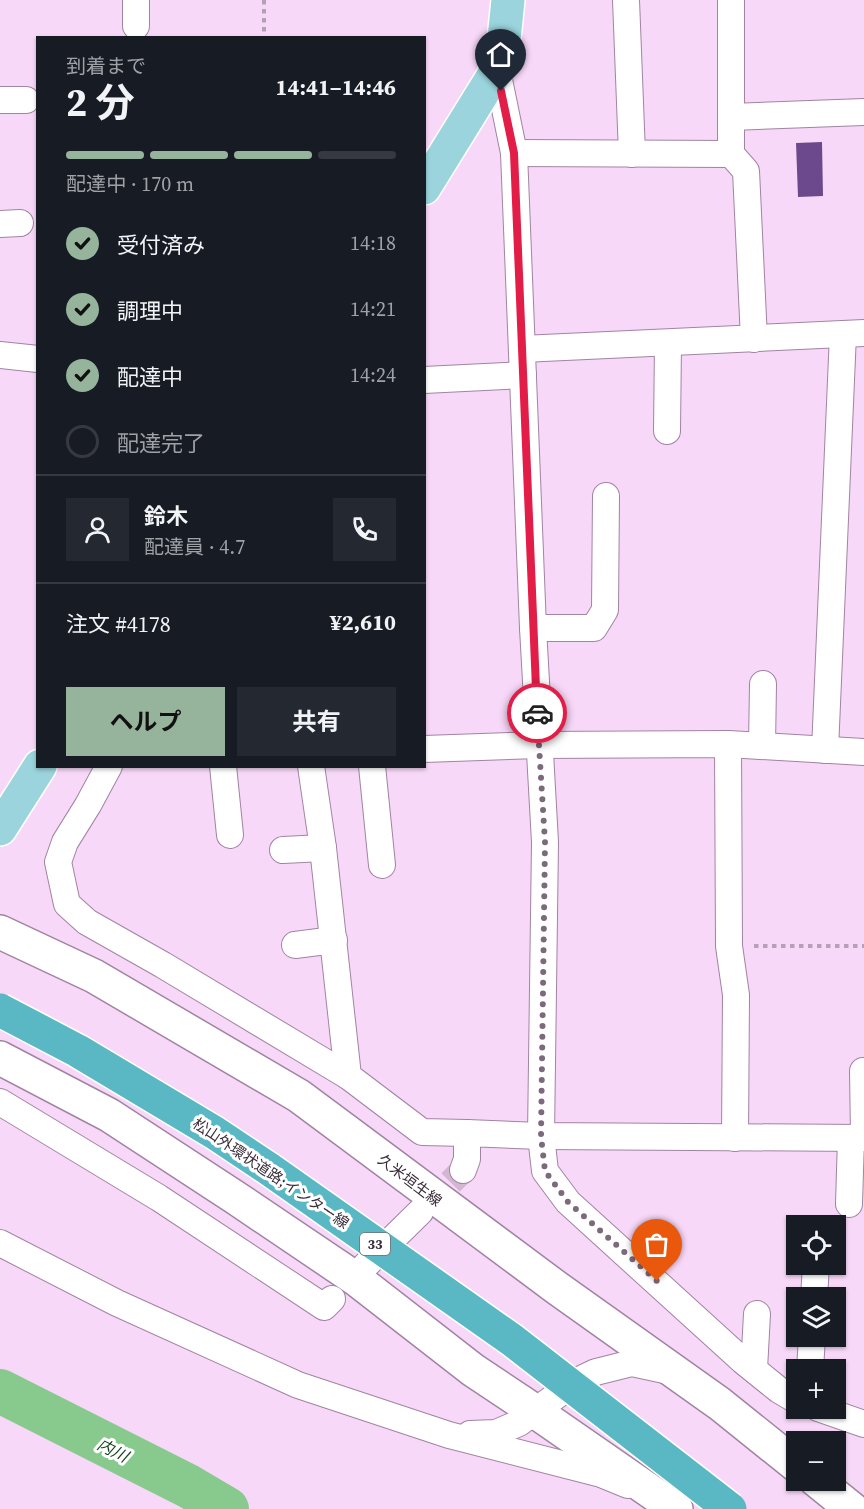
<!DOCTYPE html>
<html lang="ja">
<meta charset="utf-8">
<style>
:root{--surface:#171b24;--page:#242831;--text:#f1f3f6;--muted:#9ea1a6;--line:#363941;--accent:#96b39c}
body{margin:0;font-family:"Source Serif 4","Noto Sans JP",serif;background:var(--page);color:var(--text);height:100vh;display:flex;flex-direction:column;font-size:22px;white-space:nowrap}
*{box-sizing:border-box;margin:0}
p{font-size:20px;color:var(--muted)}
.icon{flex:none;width:33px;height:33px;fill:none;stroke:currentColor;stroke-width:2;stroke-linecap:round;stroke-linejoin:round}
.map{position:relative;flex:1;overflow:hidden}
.sheet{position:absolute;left:36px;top:36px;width:390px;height:732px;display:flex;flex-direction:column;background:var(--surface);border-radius:0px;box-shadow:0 2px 4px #0004}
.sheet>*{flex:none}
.fabs{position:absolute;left:786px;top:1215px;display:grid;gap:12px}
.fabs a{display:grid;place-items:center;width:60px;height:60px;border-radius:0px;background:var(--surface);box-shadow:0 2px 4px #0004;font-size:30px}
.pin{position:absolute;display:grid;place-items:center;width:51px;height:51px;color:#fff;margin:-62px -26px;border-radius:50% 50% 50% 0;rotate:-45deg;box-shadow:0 0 6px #0007}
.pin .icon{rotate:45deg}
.courier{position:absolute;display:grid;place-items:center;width:60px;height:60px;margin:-30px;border:4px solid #e11d48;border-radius:50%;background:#fff;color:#222;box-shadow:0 2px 8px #0007}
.overview em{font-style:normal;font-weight:700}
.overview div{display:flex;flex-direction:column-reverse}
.overview{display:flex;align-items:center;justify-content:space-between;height:102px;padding:0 30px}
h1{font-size:39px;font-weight:700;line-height:45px}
.bar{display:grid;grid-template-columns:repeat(4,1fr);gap:9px 6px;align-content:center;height:72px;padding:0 30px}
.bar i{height:8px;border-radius:4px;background:var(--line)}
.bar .current{background:var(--accent)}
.bar p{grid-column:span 4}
.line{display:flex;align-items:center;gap:15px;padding:0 30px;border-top:2px solid var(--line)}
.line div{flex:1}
.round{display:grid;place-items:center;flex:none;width:63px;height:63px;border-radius:0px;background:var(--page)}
ol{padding:0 30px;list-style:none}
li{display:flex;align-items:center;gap:18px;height:66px}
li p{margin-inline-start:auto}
li .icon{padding:6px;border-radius:50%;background:var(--accent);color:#111;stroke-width:4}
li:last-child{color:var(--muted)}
li i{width:33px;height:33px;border:3px solid var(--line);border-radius:50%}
.action{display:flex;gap:12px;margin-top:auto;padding:12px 30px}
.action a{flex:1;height:69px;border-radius:0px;background:var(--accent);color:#111;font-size:24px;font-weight:700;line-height:69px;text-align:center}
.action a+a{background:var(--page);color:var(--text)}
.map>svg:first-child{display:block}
</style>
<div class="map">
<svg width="864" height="1509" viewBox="0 0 864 1509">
<rect width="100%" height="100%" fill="#f8d8f8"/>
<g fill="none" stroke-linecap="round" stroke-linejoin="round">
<polyline stroke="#88ca8d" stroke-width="44" points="0,1391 188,1486 227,1509"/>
</g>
<polygon fill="#6b498c" points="822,142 823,196 798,197 796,143"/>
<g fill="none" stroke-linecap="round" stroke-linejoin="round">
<polyline stroke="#d2b6d2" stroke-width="26" stroke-dasharray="26 13" stroke-linecap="butt" points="423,1210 463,1170"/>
<g stroke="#a184a1" stroke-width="28">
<g id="minor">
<polyline points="626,0 632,154"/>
<polyline points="136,26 136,0"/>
<polyline points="497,70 514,153 533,628 545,842 541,1136 545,1171 568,1202 743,1361 779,1390 796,1400"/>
<polyline points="0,100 26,100"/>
<polyline points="731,117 864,112"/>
<polyline points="514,153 731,154 731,0"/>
<polyline points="731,154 746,171 754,339"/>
<polyline points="0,224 20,223"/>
<polyline points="522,349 864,333"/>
<polyline points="0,355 38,359"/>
<polyline points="424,380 523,375"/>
<polyline points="667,431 668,343"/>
<polyline points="533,628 594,628 605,610 606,496"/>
<polyline points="728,744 729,946 736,995 735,1138"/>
<polyline points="762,746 763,684"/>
<polyline points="424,749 538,745 728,744 864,752"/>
<polyline points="825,750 843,334"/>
<polyline points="109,766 88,805 65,842 58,862 67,904 87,922 163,965 348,1076"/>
<polyline points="223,766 230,835"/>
<polyline points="311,766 323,848 348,1076 422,1132 467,1133"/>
<polyline points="372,766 382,865"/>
<polyline points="283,850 323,848"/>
<polyline points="295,945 334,940"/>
<polyline points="863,1071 864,1135"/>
<polyline points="0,1102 159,1198 324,1307 332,1299"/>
<polyline points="463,1170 467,1159 467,1133 541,1136 864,1138"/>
<polyline points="849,1204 851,1138"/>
<polyline points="0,1243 117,1303 298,1385 449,1435 601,1474 628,1485"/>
<polyline points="366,1265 420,1212"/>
<polyline points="814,1298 816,1264"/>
<polyline points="754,1369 757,1314"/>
<polyline points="810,1370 812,1336"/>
<polyline points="818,1408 864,1424"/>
<polyline points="470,1434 496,1433 519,1423 575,1382 596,1372 632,1363 669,1371"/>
</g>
</g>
<g stroke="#a184a1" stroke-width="36">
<g id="secondary">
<polyline points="0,932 94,976 299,1096 557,1288 720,1404 796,1465"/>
<polyline points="0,1058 109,1115 236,1198 356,1279 473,1370 536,1412 676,1509"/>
<polyline points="816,1480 852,1509"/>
</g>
</g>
<g stroke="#fff" stroke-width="36">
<g id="primary">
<polyline points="424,188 497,70 503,49 508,0"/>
<polyline points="0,829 40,766"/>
</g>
</g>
<g stroke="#b89fb8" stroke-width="4" stroke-dasharray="4.5 4.5" stroke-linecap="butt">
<polyline points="264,0 264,38"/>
<polyline points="754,946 864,946"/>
</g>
<use href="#minor" stroke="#fff" stroke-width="26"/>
<use href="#secondary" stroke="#fff" stroke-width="33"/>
<use href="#primary" stroke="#9bd4dc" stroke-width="33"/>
<g stroke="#fff" stroke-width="36" stroke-linecap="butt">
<polyline id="motorway-bridge" points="0,1010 78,1051 215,1133 269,1169 512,1340 730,1509"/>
</g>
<use href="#motorway-bridge" stroke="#59b8c4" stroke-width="33"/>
</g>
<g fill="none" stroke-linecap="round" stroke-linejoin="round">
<polyline stroke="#7c697c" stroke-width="6" stroke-dasharray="0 10.8" points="537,713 545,842 541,1136 545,1171 568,1202 657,1281"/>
<polyline stroke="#e11d48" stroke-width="8" points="501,91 514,153 537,713"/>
</g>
<g text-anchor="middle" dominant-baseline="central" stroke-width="6" stroke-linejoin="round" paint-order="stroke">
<rect fill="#fff" stroke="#746c74" stroke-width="1.5" x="360" y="1233" width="30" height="22" rx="4.5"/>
<g font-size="14" font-weight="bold" fill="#392d39">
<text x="375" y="1244">33</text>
</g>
<g font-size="15" fill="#392d39" stroke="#fff">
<text transform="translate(271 1173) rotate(34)">松山外環状道路;インター線</text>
<text transform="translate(410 1180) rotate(37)">久米垣生線</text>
</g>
<g font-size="16" font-style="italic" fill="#103f17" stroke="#fff">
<text transform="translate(113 1450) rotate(27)">内川</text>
</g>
</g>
</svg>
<div class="fabs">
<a><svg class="icon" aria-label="locate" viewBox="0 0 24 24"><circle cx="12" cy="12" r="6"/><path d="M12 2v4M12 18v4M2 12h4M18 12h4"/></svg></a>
<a><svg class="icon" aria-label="layers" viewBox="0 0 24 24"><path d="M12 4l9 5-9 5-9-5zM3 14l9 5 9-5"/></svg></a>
<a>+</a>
<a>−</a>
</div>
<div class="pin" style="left:657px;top:1281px;background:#ea580c"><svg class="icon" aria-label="bag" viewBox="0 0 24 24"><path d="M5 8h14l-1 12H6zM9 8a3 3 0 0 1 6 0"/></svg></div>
<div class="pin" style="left:501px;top:91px;background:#1f2937"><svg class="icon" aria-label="home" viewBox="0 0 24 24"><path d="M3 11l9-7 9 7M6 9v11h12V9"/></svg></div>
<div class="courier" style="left:537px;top:713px"><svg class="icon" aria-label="car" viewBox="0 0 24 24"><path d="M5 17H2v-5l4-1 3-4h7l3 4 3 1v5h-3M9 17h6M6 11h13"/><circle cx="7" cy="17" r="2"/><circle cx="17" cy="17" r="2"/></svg></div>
<section class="sheet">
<div class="overview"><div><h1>2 分</h1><p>到着まで</p></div><em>14:41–14:46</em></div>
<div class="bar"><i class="current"></i><i class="current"></i><i class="current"></i><i></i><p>配達中 · 170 m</p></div>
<ol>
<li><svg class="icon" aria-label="check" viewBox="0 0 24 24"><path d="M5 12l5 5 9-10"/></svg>受付済み<p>14:18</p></li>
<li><svg class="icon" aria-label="check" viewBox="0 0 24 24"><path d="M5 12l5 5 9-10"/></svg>調理中<p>14:21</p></li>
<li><svg class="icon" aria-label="check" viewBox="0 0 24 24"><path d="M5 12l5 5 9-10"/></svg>配達中<p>14:24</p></li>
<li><i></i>配達完了</li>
</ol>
<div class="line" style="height:108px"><a class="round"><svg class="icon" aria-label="person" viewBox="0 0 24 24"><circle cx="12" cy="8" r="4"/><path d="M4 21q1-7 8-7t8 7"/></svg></a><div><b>鈴木</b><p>配達員 · 4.7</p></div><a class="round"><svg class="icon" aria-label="phone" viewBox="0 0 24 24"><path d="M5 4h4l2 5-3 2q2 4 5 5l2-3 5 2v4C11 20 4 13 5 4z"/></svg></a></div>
<div class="line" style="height:78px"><div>注文 #4178</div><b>¥2,610</b></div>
<div class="action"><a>ヘルプ</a><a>共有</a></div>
</section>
</div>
